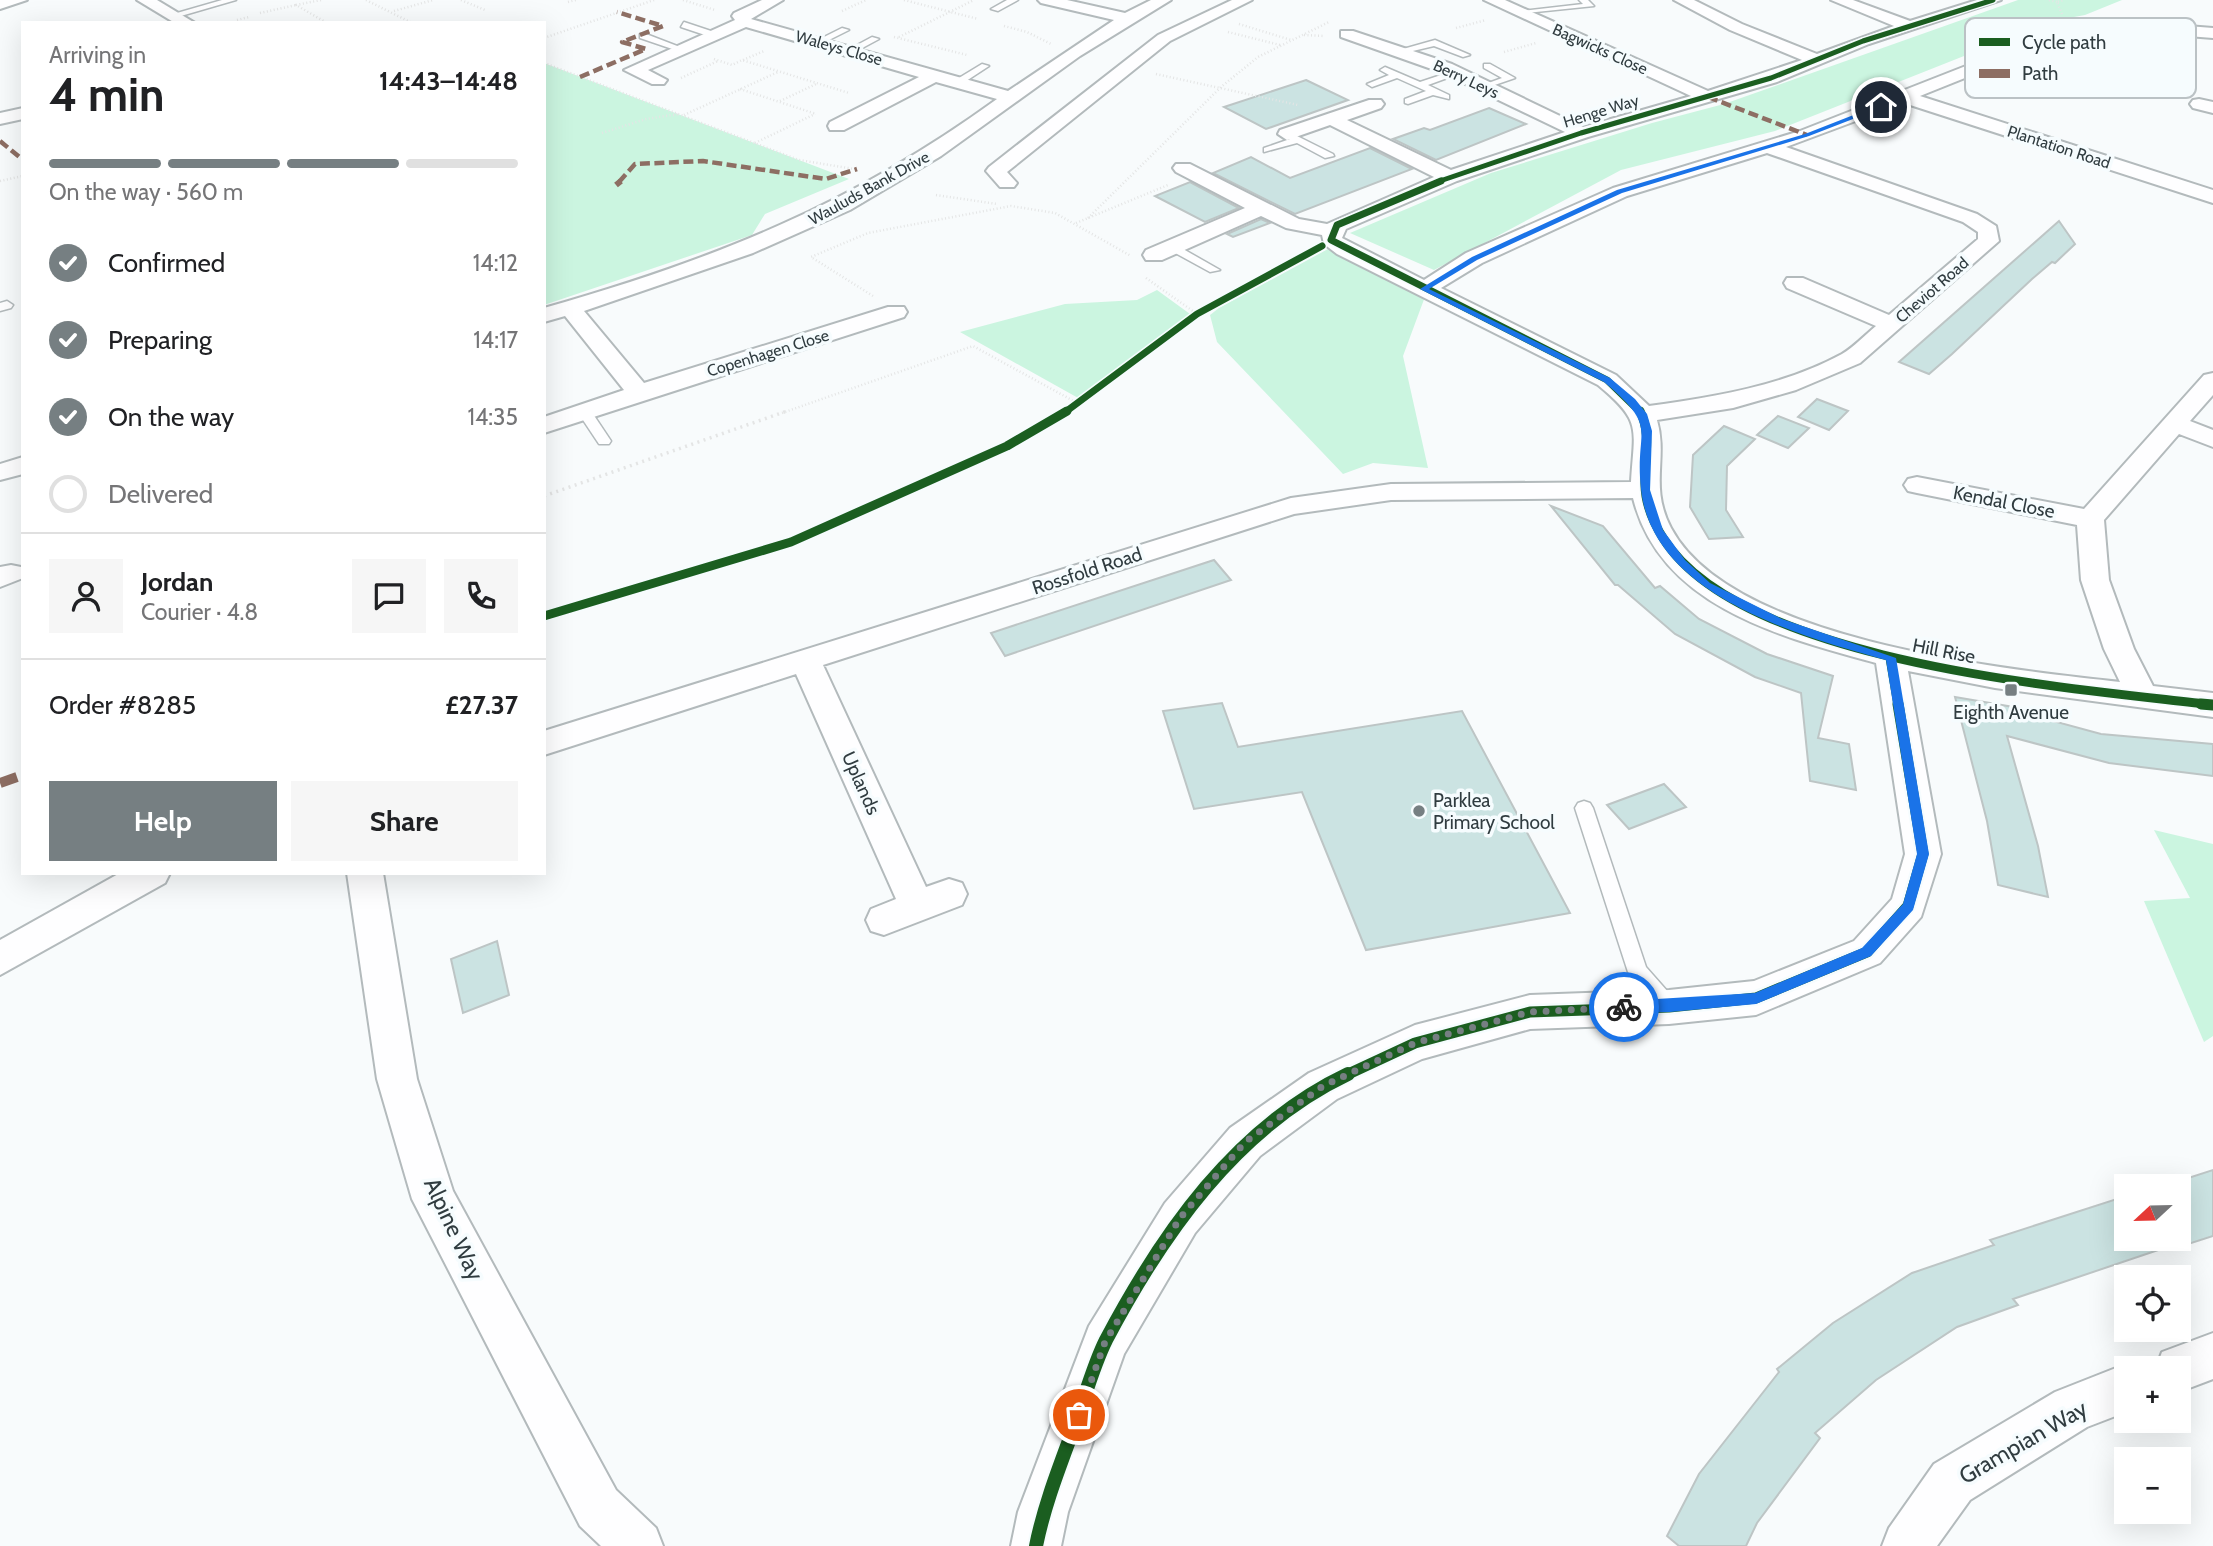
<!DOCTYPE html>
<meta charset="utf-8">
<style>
:root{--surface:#fff;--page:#f6f6f6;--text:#202124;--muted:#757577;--line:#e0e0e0;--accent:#767f82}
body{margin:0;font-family:Cabin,sans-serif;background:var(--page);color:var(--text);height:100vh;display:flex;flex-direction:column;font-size:26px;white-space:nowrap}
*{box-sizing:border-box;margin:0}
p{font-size:23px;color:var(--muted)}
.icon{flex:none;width:38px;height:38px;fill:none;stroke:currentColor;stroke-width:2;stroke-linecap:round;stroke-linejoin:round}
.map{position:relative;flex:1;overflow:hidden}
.sheet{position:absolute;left:21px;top:21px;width:525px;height:854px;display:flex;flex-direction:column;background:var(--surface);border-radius:0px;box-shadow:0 7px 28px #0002}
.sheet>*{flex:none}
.needle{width:46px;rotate:248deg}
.buttons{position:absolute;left:2114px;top:1174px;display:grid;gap:14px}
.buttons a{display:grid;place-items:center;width:77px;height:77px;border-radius:0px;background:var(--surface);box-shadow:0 7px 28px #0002;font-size:35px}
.pin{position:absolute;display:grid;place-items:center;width:60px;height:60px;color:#fff;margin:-30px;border:4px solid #fff;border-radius:50%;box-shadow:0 2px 7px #0007}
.courier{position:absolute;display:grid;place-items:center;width:70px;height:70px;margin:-35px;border:5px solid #1a73e8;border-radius:50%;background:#fff;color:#222;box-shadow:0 2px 9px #0007}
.summary em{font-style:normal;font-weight:700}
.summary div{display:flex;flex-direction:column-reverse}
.summary{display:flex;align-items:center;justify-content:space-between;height:119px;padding:0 28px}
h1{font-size:46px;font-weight:700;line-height:52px}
.bar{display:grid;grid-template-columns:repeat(4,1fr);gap:10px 7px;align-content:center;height:84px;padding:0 28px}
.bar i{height:9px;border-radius:5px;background:var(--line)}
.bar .current{background:var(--accent)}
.bar p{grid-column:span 4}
.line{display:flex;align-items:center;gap:18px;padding:0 28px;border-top:2px solid var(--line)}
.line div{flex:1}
.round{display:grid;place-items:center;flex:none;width:74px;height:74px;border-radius:0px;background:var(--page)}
ol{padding:0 28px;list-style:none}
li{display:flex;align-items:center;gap:21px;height:77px}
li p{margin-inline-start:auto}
li .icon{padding:7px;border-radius:50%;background:var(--accent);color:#fff;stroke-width:4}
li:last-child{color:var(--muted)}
li i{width:38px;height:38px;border:4px solid var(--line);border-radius:50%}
.action{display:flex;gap:14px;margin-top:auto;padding:14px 28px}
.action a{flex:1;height:80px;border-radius:0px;background:var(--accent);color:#fff;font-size:28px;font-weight:700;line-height:80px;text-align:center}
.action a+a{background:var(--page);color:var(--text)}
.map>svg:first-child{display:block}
</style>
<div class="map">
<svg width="2213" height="1546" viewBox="0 0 2213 1546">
<rect width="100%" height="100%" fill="#f8fbfc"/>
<g fill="#cbf5e0">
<polygon points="2018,0 2122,0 2085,15 2052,21 1775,131 1621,170 1434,270 1350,233 1491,173 1652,123 1724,104"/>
<polygon points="544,63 849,179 765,214 752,235 544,305"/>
<polygon points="1328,249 1426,294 1403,356 1428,468 1373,463 1343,474 1217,342 1210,315 1219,308"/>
<polygon points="1157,290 1190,314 1080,399 960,332 1065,304 1137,300"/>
<polygon points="2154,830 2213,844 2213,1036 2204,1042 2144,901 2190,898"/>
</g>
<g fill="#cbe3e2" stroke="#bdc5c5" stroke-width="2">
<polygon points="1306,80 1348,100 1266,129 1224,107"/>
<polygon points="1489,108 1526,124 1436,160 1393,139 1424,128 1430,130"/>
<polygon points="1370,148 1412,169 1295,214 1213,173 1251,157 1290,178"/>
<polygon points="1190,182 1239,208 1205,222 1155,196"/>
<polygon points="1261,219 1270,223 1233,237 1227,234"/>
<polygon points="2059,221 2075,244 2055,263 2052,262 2032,279 1952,354 1929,374 1899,362"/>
<polygon points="1817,399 1848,411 1829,430 1798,417"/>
<polygon points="1778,416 1809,428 1788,448 1757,435"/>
<polygon points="1724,426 1755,439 1727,466 1726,510 1743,537 1709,539 1690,507 1693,455"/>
<polygon points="1551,506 1603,526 1655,588 1660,586 1699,619 1767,654 1833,676 1818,738 1849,744 1856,790 1810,781 1801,693 1755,677 1675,634 1618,585 1615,585"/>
<polygon points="1214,560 1231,580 1005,656 991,633"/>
<polygon points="1955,697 2019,708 2020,712 2101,734 2213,744 2213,776 2109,763 2007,736 2038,846 2048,897 1998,885 1987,821"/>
<polygon points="1222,703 1238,747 1462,711 1570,913 1366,950 1302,792 1194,809 1163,711"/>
<polygon points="1664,784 1686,807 1629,829 1607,805"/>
<polygon points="497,941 509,995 463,1013 451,959"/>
<polygon points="2213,1170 2213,1236 2179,1247 2179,1243 2013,1299 2018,1305 1957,1327 1876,1380 1815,1433 1820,1438 1757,1523 1746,1546 1679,1546 1667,1536 1699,1474 1779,1372 1777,1369 1833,1323 1912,1273 1994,1245 1990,1240 2126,1196 2126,1239 2179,1239 2179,1181"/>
</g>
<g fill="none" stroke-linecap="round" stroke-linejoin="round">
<g stroke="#b3babc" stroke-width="3">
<g id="service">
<polygon points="222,0 236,0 174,18 170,15"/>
<polygon points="1007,0 1018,0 998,11 991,9"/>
<polygon points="1579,0 1588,0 1594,6 1517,14 1513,12 1583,4"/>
<polygon points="684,22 717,33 718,35 714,38 681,27"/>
<polygon points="842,28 849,30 821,44 814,42"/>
<polygon points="640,34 646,34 685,49 681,52 640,38"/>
<polygon points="872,37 879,39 853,53 846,51"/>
<polygon points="1435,40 1470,55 1463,57 1434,46 1400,54 1396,51"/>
<polygon points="982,64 989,66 960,85 954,85 954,81"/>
<polygon points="1484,64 1490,64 1515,78 1483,89 1483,85 1502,78 1484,68"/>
<polygon points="1385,67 1420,82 1456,70 1461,73 1428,85 1449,95 1449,99 1433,95 1408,104 1405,103 1405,99 1426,91 1397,78 1372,87 1367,84 1389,75 1380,70"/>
<polygon points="1287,131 1333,154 1334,156 1325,158 1297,143 1264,152 1264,148 1290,139 1282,134"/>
<polygon points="1168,245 1176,245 1220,270 1210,272 1168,249"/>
<polygon points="7,301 13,305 11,308 0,311 0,303"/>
<polygon points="584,407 589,408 611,441 609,444 599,444 577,411"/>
<polygon points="1584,801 1590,803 1593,808 1646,967 1676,1001 1679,1007 1676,1013 1669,1016 1662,1013 1628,972 1575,808 1578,803"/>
</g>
</g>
<g stroke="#b3babc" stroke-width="4">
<g id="minor">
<polygon points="0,0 27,0 0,9"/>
<polygon points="137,0 157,0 195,23 175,23"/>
<path d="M762 0H783L751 19 1008 91 1114 20 1041 3 1038 0H1067L1125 13 1151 0H1171L1080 56 941 156 850 210 753 253 584 311 644 383 888 307H904L907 312 904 317 544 433V417L624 390 565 316 544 322V308C716 259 851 205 997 99L936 82 844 130H830L828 126 830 122 919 77 746 27 648 70 667 80 664 84H652L624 70 735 20 732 16 734 13Z"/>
<polygon points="1232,0 1252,0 1170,41 1007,172 1017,183 1014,187 1000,187 986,171 989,167 1158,35"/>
<path d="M1484 0H1505L1708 91 1802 60 1730 30 1674 0H1694L1742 24 1817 54 1894 26 1831 0H1853L1910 21 1977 0H2001L1869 44 1777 82 1588 137 1457 181 1346 229 1342 238 1424 280 1466 253 1613 188 1800 131 2063 28 2111 20 2213 28V38L2111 30 2072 35 1920 96 2213 190V203L1904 103 1786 147 1977 214 1996 226 1999 241 1860 363 1796 390 1733 408 1657 420C1668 459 1649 486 1671 528 1731 641 2004 669 2120 682L2104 649 2081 580 2077 525 1917 493 1908 491 1904 485 1908 479 1917 477 2084 509 2204 375 2213 373V395L2190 421 2213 430V447L2179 434 2104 520 2109 580 2134 649 2153 686 2213 693V717L1995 688 1908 671 1941 854 1921 917 1880 963 1756 1015 1669 1024 1530 1029 1422 1059 1337 1099 1260 1156 1195 1233 1124 1354 1068 1512 1061 1546H1011L1018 1512 1089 1326 1165 1203 1230 1128 1309 1073 1415 1025 1530 995 1669 990 1754 981 1854 941 1892 899 1905 854 1876 663C1782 637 1660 607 1633 498L1391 500 1294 514 823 665 926 887 949 879 962 883 967 894 962 905 884 935 871 931 866 920 871 909 896 899 796 674 544 755V731L1291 498 1391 484 1631 482C1634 428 1643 422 1598 385L1337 254 1324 244 1322 235 1286 228 1261 216 1162 260H1146L1143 255 1146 250 1245 208 1176 172 1173 168 1176 164H1190L1299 219 1327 224 1434 177 1330 125 1287 140 1278 134 1280 130 1369 100H1381L1384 104 1381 108 1347 120 1451 170 1565 132 1440 72 1341 37V31H1353L1452 64 1583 127 1691 96ZM1767 153 1963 222 1978 232V239L1889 315 1803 278H1787L1784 283 1787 288 1876 326C1865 335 1854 347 1842 354 1783 386 1715 397 1649 406L1616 375 1441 288 1482 263 1627 196Z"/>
<polygon points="2199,99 2213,102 2213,113 2193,108 2190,104 2193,100"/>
<polygon points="23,108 23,119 0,124 0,113"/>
<polygon points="23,457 23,474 0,480 0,464"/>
<polygon points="11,565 21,567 23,578 0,587 0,567"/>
<polygon points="120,873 170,873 165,883 0,975 0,940"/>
<polygon points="347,873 383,873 417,1079 453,1191 616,1490 656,1528 663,1546 601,1546 580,1526 412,1199 377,1079"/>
<polygon points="2213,1333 2213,1379 2179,1392 2179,1368 2156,1368 2162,1352"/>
<polygon points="2126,1364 2136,1368 2126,1368 2126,1412 2087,1427 1970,1500 1937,1546 1882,1546 1889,1528 1934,1464 2055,1392"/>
</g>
</g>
<g stroke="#e4e5e5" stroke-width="2.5" stroke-dasharray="1 2.5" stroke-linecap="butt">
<polyline points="321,0 296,5 327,23"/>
<polyline points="366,0 412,23"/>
<polyline points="461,0 485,10"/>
<polyline points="683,0 715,10"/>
<polyline points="904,0 978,19"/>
<polyline points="2049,0 2057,2"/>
<polyline points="568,2 576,0"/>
<polyline points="394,11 433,0"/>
<polyline points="842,11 866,0"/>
<polyline points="260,13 296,5"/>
<polyline points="2062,14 2057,2 2064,0"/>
<polyline points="237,20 249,17"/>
<polyline points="1239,24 1291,40"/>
<polyline points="1004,26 1027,32 1051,44"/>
<polyline points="1456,28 1486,20"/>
<polyline points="1228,32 1280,45"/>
<polyline points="1304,35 1325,36"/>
<polyline points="894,37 967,55"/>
<polyline points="899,37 974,0"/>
<polyline points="544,38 654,0"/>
<polyline points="1504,52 1536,43"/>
<polyline points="714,59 732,65 742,60 849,93"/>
<polyline points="743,60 764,51"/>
<polyline points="544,63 799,160 854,169"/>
<polyline points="1156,74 1298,105"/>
<polyline points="681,78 718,61"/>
<polyline points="740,89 816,114"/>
<polyline points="780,101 816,84"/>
<polyline points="684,115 778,72"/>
<polyline points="602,133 646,119 679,114"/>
<polyline points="755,143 815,114"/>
<polyline points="0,181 23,176"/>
<polyline points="936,195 997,204"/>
<polyline points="1088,218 1221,87 1258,57 1329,22"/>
<polyline points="1076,223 1168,185"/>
<polyline points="1146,278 1197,314"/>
<polyline points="873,296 811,257 868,233 1011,206 1055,213 1131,256"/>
<polyline points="782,413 973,346 1079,404"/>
</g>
<polyline stroke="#e4e5e5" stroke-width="3.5" stroke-dasharray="2 4.5" stroke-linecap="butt" points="544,496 787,411"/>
<use href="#service" fill="#fefeff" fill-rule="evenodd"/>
<use href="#minor" fill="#fefeff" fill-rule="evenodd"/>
<g stroke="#8d6e63" stroke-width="4.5" stroke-dasharray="10 4.5" stroke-linecap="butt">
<polyline points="580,77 646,49 622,42 663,26 617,12"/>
<polyline points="1708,97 1807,135"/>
<polyline points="0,141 23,160"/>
<polyline points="619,182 635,164 703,161 826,179 857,169"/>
</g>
<polyline stroke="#8d6e63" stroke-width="6" stroke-dasharray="11 6" stroke-linecap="butt" points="616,185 621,181"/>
<polyline stroke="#8d6e63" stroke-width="10" stroke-dasharray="18 10" stroke-linecap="butt" points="0,783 23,775"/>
<g stroke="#f6fcfe" stroke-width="8">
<polyline id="cycleway-far4" points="1437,182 1581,133 1771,78 1863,41 1993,0"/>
</g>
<g stroke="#f6fcfe" stroke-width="10">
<g id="cycleway-far3">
<polyline points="1441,181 1337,225 1331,240 1607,380 1641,413"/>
<polyline points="1064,413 1197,314 1322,246"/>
</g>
</g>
<g stroke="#f6fcfe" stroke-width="12">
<g id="cycleway-far2">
<path d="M1640 411C1652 435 1644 459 1645 484 1645 503 1653 522 1663 538 1742 664 2074 688 2213 705"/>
<polyline points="544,616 791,542 1007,446 1067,411"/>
<polyline points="1890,658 1898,705"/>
</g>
</g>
<g stroke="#f6fcfe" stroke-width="16">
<g id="cycleway-far1">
<polyline points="2201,704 2213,705"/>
<polyline points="1344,1076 1415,1043 1530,1012 1669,1007 1756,998 1867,952 1908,906 1923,854 1898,704"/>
</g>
</g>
<g stroke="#f6fcfe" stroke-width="18">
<path id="cycleway" d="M1036 1546C1044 1506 1059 1468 1073 1430 1084 1401 1092 1368 1106 1340 1162 1234 1236 1127 1348 1074"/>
</g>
<use href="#cycleway-far4" stroke="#1b5e20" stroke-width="5"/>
<use href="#cycleway-far3" stroke="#1b5e20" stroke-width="7"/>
<use href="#cycleway-far2" stroke="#1b5e20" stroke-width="9"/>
<use href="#cycleway-far1" stroke="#1b5e20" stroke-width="11"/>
<use href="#cycleway" stroke="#1b5e20" stroke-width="14"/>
</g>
<path fill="#1a73e8" d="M1879 105 1884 107 1809 136 1622 193 1477 260 1429 289 1610 378 1635 399 1647 414 1652 431 1650 490 1663 530 1685 560 1710 583 1782 619 1896 658 1929 854 1913 910 1871 956 1756 1004 1670 1012 1624 1013 1617 1007 1624 1001 1755 993 1862 948 1903 904 1917 854 1886 660C1801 636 1652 596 1641 489 1634 427 1661 430 1604 382L1420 289 1472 257 1617 190 1805 134Z"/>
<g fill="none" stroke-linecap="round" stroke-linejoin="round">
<polyline stroke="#767f82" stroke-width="7" stroke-dasharray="0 12.6" points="1079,1415 1105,1342 1180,1218 1245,1142 1323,1086 1415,1043 1530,1012 1624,1007"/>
</g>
<g fill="#767f82" stroke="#f6fcfe" stroke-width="2.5">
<rect x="2004" y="683" width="14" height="14" rx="3.5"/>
<circle cx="1419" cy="811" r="7"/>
</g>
<g text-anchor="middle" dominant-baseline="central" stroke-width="7" stroke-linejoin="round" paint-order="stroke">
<g font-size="16" fill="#303c40" stroke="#f6fcfe">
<text transform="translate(839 48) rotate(16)">Waleys Close</text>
<text transform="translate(1600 49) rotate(24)">Bagwicks Close</text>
<text transform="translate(1466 79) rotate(25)">Berry Leys</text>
<text transform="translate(1601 111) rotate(-17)">Henge Way</text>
<text transform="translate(2059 147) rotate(18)">Plantation Road</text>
<text transform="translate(869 188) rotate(-29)">Wauluds Bank Drive</text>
<text transform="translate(1932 290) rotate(-41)">Cheviot Road</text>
<text transform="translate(768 353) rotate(-17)">Copenhagen Close</text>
</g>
<g font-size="19" fill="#303c40" stroke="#f6fcfe">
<text transform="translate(2004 502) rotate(11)">Kendal Close</text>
<text transform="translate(1087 571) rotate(-18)">Rossfold Road</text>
<text transform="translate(1944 651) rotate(11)">Hill Rise</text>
<text transform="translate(861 783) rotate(66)">Uplands</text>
</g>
<g font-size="19" fill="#303c40" stroke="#f6fcfe">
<text x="2011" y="712">Eighth Avenue</text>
<text x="1433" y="800" text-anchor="start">Parklea<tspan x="1433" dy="22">Primary School</tspan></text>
</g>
<g font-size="23" fill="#303c40" stroke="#f6fcfe">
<text transform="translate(454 1229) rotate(65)">Alpine Way</text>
<text transform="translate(2023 1442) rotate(-30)">Grampian Way</text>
</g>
</g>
<rect x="1965" y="18" width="231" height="80" rx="10" fill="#f6fcfe" stroke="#bbc2c5" stroke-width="2"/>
<rect x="1979" y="38" width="31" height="8" fill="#1b5e20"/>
<rect x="1979" y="69" width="31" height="9" fill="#8d6e63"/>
<g font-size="19" fill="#303c40">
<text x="2022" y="49">Cycle path</text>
<text x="2022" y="80">Path</text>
</g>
</svg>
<div class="buttons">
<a><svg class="needle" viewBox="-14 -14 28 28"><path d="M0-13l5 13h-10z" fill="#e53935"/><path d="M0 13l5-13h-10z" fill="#757577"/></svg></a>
<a><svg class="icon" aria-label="locate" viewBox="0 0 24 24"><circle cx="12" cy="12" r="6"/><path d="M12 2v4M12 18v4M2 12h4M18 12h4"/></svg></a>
<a>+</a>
<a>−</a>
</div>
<div class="pin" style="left:1079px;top:1415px;background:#ea580c"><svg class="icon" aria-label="bag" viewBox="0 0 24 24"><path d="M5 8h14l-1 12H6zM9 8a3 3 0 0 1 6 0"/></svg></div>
<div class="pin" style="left:1881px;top:107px;background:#1f2937"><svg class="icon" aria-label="home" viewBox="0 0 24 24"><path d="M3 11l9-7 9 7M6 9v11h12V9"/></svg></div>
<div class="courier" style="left:1624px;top:1007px"><svg class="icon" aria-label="bike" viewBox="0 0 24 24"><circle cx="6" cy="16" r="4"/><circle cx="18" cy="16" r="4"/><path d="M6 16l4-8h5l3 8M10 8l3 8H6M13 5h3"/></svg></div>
<section class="sheet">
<div class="summary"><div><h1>4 min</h1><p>Arriving in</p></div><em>14:43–14:48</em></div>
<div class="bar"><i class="current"></i><i class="current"></i><i class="current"></i><i></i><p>On the way · 560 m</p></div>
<ol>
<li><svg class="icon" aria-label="check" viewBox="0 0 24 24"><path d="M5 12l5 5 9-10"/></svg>Confirmed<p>14:12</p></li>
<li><svg class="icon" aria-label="check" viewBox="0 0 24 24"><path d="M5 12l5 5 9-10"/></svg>Preparing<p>14:17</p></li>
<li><svg class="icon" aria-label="check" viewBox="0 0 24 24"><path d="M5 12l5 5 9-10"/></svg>On the way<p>14:35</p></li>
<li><i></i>Delivered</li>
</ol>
<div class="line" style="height:126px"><a class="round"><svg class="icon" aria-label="person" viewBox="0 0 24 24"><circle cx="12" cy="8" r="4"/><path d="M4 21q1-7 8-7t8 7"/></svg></a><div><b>Jordan</b><p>Courier · 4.8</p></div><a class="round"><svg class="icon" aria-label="chat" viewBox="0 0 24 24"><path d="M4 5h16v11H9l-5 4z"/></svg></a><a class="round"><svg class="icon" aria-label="phone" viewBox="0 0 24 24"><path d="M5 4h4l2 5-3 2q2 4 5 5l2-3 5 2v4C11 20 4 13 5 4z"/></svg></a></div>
<div class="line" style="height:91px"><div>Order #8285</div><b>£27.37</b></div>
<div class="action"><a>Help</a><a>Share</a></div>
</section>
</div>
